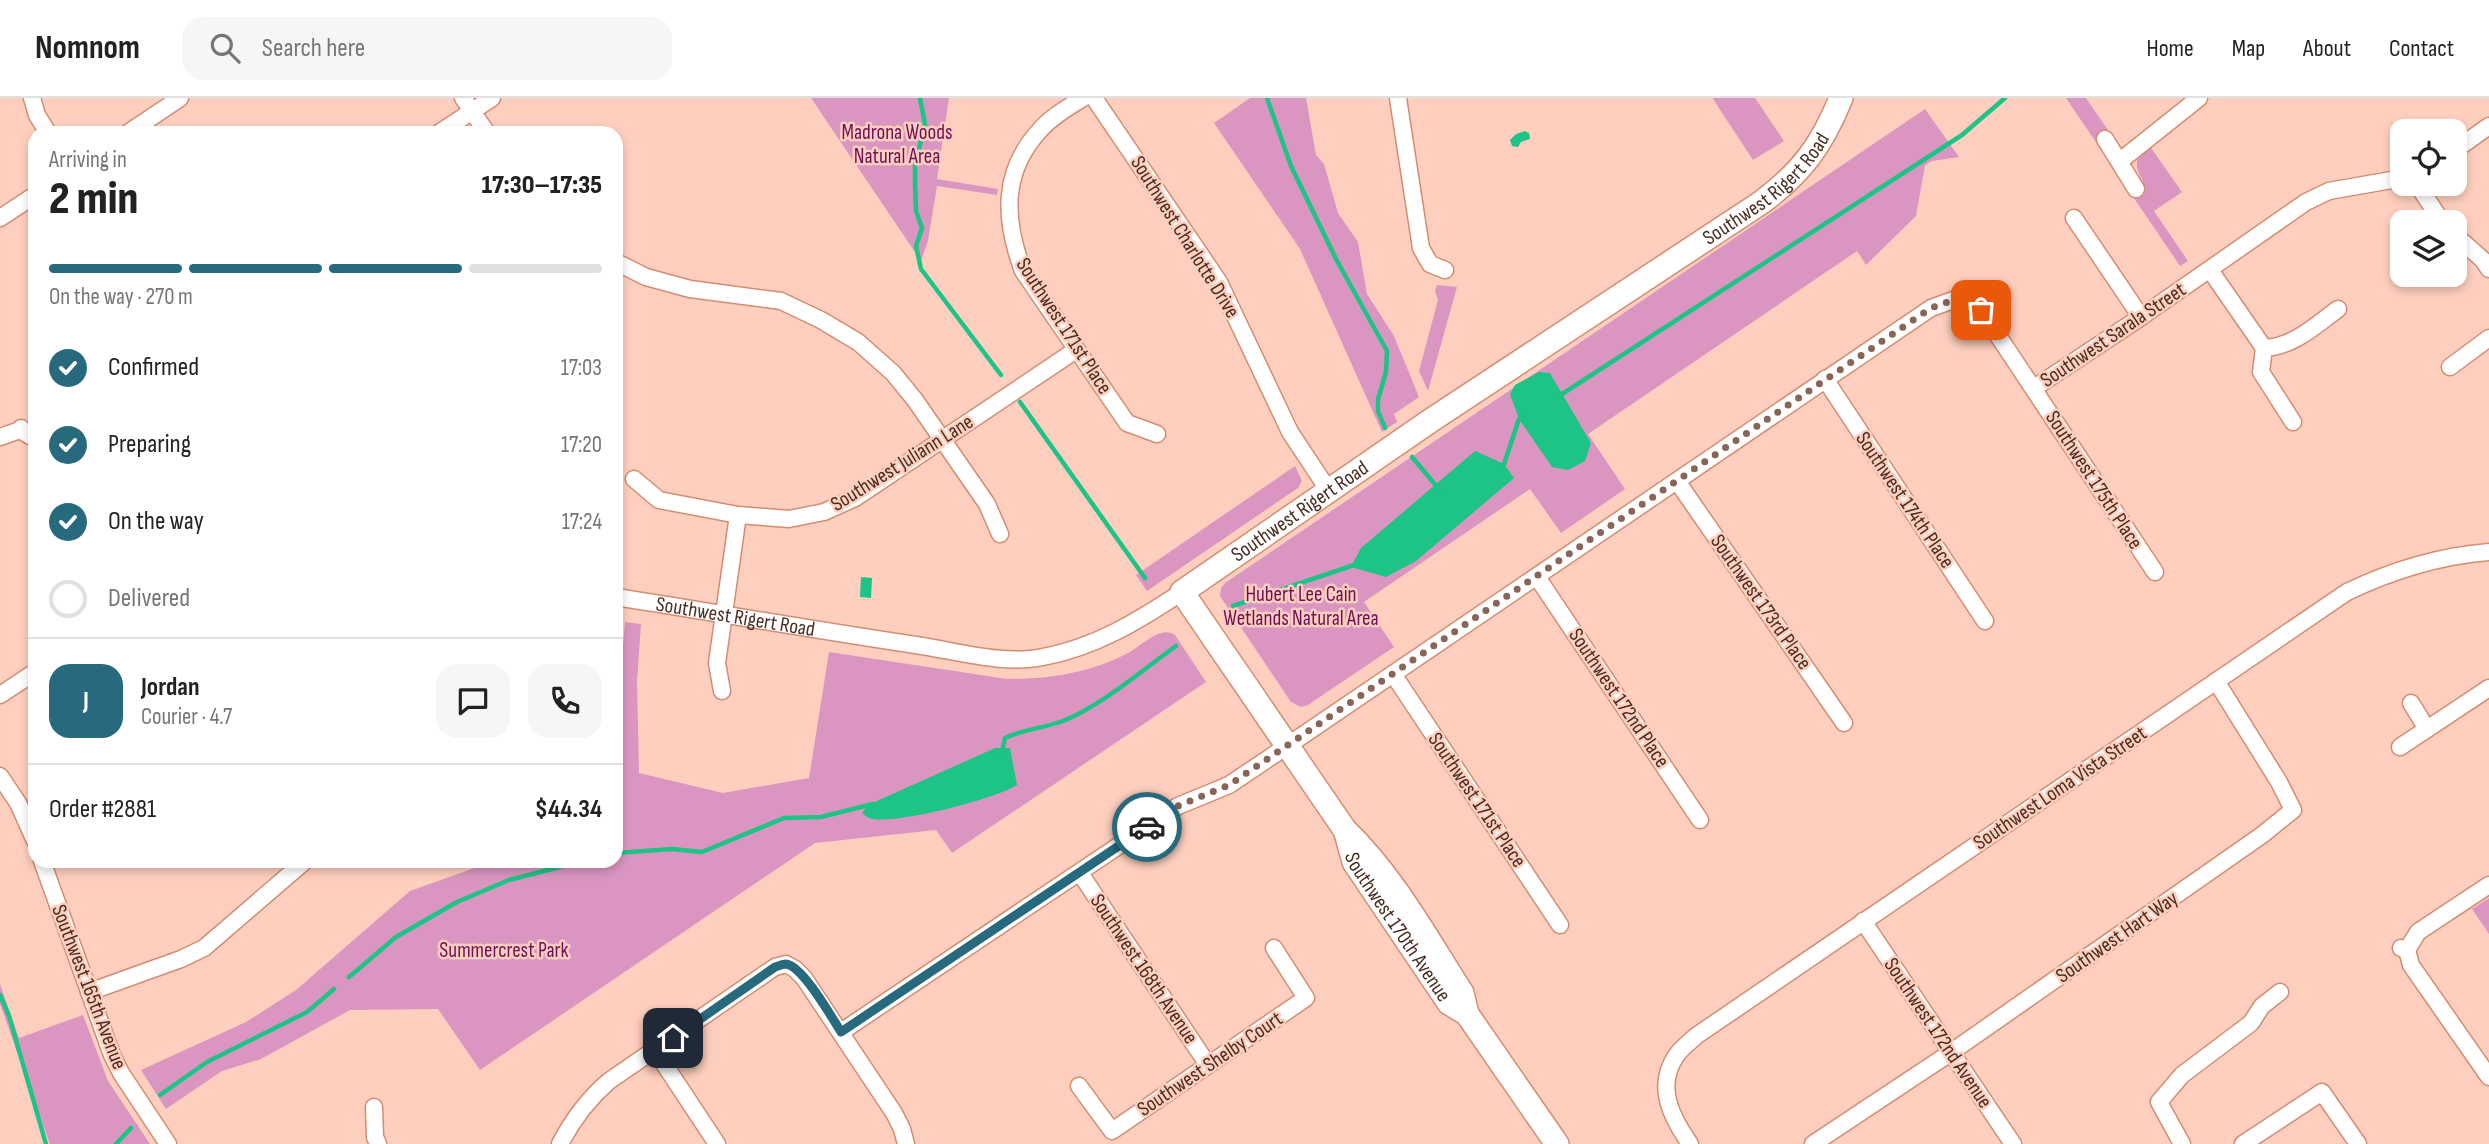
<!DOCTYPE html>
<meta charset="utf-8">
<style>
:root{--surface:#fff;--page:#f6f6f6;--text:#222;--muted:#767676;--line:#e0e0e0;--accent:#286a7d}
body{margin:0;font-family:"Sofia Sans Condensed",sans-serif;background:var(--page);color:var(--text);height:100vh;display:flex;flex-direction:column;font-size:26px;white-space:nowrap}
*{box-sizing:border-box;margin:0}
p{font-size:23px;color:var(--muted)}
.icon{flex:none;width:38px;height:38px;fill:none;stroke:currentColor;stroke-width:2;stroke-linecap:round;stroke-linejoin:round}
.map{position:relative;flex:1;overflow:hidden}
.panel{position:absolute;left:28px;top:28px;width:595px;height:742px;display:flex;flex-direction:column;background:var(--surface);border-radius:21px;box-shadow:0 4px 10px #0003}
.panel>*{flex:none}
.buttons{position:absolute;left:2390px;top:21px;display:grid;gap:14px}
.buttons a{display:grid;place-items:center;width:77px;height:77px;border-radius:14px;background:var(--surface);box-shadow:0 4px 10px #0003;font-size:35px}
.pin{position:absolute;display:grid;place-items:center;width:60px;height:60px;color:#fff;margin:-30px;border-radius:14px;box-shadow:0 4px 10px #0006}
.courier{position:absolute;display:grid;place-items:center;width:70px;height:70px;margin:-35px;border:5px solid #286a7d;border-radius:50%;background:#fff;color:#222;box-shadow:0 2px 9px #0007}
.headline em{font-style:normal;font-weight:800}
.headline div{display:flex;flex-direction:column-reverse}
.headline{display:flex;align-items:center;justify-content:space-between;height:119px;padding:0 21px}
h1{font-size:46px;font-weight:800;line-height:52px}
.bar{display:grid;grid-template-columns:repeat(4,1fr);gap:10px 7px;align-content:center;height:84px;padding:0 21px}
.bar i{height:9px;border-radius:5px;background:var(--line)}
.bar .current{background:var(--accent)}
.bar p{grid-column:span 4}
.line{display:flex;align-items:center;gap:18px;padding:0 21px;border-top:2px solid var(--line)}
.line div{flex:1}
.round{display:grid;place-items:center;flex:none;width:74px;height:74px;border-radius:21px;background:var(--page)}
ol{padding:0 21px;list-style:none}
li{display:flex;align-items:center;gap:21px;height:77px}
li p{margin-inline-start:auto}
li .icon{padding:7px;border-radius:50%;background:var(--accent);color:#fff;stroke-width:4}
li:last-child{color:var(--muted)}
li i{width:38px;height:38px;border:4px solid var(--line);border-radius:50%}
header{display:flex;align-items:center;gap:42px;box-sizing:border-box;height:98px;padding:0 35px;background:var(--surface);border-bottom:2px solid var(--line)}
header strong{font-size:33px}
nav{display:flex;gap:38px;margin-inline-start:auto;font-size:24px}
.search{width:490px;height:63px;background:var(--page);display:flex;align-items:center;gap:18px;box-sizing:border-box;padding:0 24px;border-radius:21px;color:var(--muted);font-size:26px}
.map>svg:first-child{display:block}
</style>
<header>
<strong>Nomnom</strong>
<div class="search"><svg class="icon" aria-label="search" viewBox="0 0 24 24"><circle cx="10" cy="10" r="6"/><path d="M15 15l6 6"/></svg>Search here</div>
<nav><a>Home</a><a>Map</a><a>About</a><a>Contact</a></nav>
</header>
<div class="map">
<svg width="2489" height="1046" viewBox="0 0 2489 1046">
<rect width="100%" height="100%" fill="#fecfbe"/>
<g fill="#da96c1">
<polygon points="811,0 949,0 937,81 998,91 997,97 937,88 928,143 921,163"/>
<polygon points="1250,0 1306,0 1316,57 1324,66 1338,115 1358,144 1367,196 1394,238 1419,299 1394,316 1397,324 1382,334 1300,151 1214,25"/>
<polygon points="1714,0 1755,0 1784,43 1753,62 1713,1"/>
<path d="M2066 0H2086L2108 32 2096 40 2131 91 2143 83C2133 67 2135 59 2149 47L2182 94 2154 113 2188 163 2180 168Z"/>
<polygon points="1925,11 1959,59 1932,63 1925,67 1916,118 1866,167 1857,153 1588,336 1625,391 1561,435 1530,391 1364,504 1394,549 1308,607 1301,609 1291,604 1220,498 1221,490 1225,485"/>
<polygon points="1437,187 1457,189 1428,293 1419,273 1438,202 1435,193"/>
<polygon points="1295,368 1302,383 1298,390 1147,493 1136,477"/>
<path d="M625 524 641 526 637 583 639 675 723 695 809 680 829 554 1007 581C1050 581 1090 575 1128 555 1142 548 1160 527 1175 537L1206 584 952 755 936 732 815 745 480 972 438 911 350 912 261 961 222 973 166 1011 141 972 246 924 296 892 410 793 494 763H616V631Z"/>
<polygon points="2489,800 2489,836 2472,811"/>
<polygon points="0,886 19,940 83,917 108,983 150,1046 50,1046 0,906"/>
</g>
<g fill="#1ec386">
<polygon points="1525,33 1529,35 1530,41 1521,44 1518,49 1512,48 1510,42 1516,36"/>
<polygon points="1539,274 1550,275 1591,345 1585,363 1568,372 1552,369 1519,321 1510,296 1515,287"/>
<polygon points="1475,353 1504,366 1514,380 1416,463 1386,479 1351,469 1361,450"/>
<polygon points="861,479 872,480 871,500 860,499"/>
<path d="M995 650H1010L1017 687C995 701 897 726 872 721 868 720 865 717 862 715L868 707Z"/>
</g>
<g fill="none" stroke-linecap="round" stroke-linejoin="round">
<g stroke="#1ec386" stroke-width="4.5">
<polyline points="920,0 925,26 915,68 915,85 916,113 922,130 916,148 921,171 1001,277"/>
<polyline points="1267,0 1291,68 1336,161 1387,253 1386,274 1378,301 1378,313 1385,330"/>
<polyline points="1559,298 1962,37 2005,0"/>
<polyline points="1020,304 1145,480"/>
<polyline points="1412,359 1438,390"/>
<polyline points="1501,368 1504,366 1519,321 1524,318"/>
<polyline points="1233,508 1354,467"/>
<path d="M1002 654 1005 640C1024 631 1044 630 1063 623 1102 607 1141 573 1176 548"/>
<polyline points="616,755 672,751 702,754 784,720 821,719 873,706"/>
<polyline points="349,879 396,839 457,804 509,782 583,763"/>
<polyline points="0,897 9,918 46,1046"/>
<polyline points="160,997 207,964 307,914 334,891"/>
<polyline points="116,1046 131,1030"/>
</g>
<g stroke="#d48c71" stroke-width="19">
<g id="minor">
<polyline points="32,0 37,17 48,35"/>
<polyline points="463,0 487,35"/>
<path d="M1083 0C1069 9 1052 18 1040 32 1001 74 1004 122 1023 173L1127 325 1157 336"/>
<polyline points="1094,0 1219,184 1290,334 1329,393"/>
<polyline points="1398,0 1421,150 1430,166 1445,172"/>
<polyline points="128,35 180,0"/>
<polyline points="439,35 492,0"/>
<polyline points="2105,41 2136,91"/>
<polyline points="2455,52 2489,28"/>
<polyline points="2120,63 2199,0"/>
<polyline points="2417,86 2442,124"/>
<polyline points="0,120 35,97"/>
<polyline points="2074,120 2141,219"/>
<polyline points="2455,137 2483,162 2489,171"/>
<polyline points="616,164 646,179 690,191 781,203 821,222 858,244 893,275 915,302 987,406 1000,436"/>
<polyline points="2210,172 2264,250"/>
<path d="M2264 250C2293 249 2316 227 2338 211"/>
<polyline points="2264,250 2261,274 2293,324"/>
<polyline points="2450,269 2489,240"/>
<polyline points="1825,281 1985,523"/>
<polyline points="2034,290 2141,219 2306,104 2329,93 2403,80"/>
<polyline points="20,332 35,341"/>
<polyline points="0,339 20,332 21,330"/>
<polyline points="634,381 659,402 738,417 789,421 824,414 855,400 1076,252"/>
<polyline points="1677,383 1844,625"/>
<polyline points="1537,479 1700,722"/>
<path id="s1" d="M616 499C718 515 820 533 922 548 960 554 1005 567 1043 559 1096 549 1138 523 1182 494"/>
<polyline points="1393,576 1560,827"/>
<polyline points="722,593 717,565 738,417"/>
<polyline points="0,597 35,574"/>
<polyline points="2411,605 2427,631"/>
<polyline points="2400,649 2489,590"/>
<polyline points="0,678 18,705 35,743"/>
<polyline points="42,763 112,957 121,975 168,1046"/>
<polyline points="1080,775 1208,967"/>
<polyline points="1863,823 2013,1046"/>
<polyline points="2401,850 2407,852 2418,834 2489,787"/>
<polyline points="2407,852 2411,867 2489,979"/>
<polyline points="89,894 181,861 204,850 305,763"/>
<polyline points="841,934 1178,708 1229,687 1287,648 1931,210 1956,201 1981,212 2155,474"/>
<polyline points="655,952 717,1046"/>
<polyline points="1079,988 1112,1033 1306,900 1274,850"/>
<polyline points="374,1009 375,1039 378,1046"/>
<path d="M560 1046C573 1021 587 1002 609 983L775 869 786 866 795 871 804 880 894 1015 902 1031 906 1046"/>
<path d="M1690 1046C1672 1020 1655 989 1676 958 1681 950 1690 944 1696 938L2347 494C2393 472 2439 458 2489 454"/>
<polyline points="1813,1046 1950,955 2262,737 2293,712 2279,684 2216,583"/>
<polyline points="2182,1046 2159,1004 2182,977 2251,925 2262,908 2280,894"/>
<polyline points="2243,1046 2322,994 2358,1046"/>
</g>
</g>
<g stroke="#d48c71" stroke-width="26">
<g id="secondary">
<path id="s2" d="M1346 735 1354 764 1449 905 1467 916 1557 1046"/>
<path id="s3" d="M1467 916 1462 895C1426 839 1393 778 1345 732L1182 494 1430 323 1762 104C1802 74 1822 47 1841 0"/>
</g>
</g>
<use href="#minor" stroke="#fff" stroke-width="16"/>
<use href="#secondary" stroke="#fff" stroke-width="23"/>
</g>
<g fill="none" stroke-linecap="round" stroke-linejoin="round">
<polyline stroke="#896558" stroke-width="7" stroke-dasharray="0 12.6" points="1147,729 1178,708 1229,687 1931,210 1956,201 1981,212"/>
<path stroke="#286a7d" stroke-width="9" d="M673 940 775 869C779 868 782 866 786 866 803 868 832 920 841 934L1147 729"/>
</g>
<g text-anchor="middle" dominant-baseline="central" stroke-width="5" stroke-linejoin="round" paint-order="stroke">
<g font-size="21" fill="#6f0e57" stroke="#fecfbe">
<text x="897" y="34">Madrona Woods<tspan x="897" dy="24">Natural Area</tspan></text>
<text x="1301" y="496">Hubert Lee Cain<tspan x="1301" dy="24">Wetlands Natural Area</tspan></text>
<text x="504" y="852">Summercrest Park</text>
</g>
<g font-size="21" fill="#4a2c21" stroke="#fecfbe">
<text stroke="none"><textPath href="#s3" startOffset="1222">Southwest Rigert Road</textPath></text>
<text transform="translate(1185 139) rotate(58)">Southwest Charlotte Drive</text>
<text transform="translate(1064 228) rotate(57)">Southwest 171st Place</text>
<text transform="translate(2113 237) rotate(-34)">Southwest Sarala Street</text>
<text transform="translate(902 365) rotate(-32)">Southwest Juliann Lane</text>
<text transform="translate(2094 382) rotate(57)">Southwest 175th Place</text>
<text transform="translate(1905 402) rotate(56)">Southwest 174th Place</text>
<text stroke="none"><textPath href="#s3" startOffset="654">Southwest Rigert Road</textPath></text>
<text transform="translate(1761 504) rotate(55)">Southwest 173rd Place</text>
<text stroke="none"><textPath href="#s1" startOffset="121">Southwest Rigert Road</textPath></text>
<text transform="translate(1619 600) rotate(56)">Southwest 172nd Place</text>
<text transform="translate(2060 690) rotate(-34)">Southwest Loma Vista Street</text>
<text transform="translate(1477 702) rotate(56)">Southwest 171st Place</text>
<text stroke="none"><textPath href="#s2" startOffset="108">Southwest 170th Avenue</textPath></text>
<text transform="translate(2117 839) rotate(-35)">Southwest Hart Way</text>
<text transform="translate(1144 871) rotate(56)">Southwest 168th Avenue</text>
<text transform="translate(89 889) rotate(69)">Southwest 165th Avenue</text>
<text transform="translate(1938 935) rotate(56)">Southwest 172nd Avenue</text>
<text transform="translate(1210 966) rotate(-34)">Southwest Shelby Court</text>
</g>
</g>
</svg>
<div class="buttons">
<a><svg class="icon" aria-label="locate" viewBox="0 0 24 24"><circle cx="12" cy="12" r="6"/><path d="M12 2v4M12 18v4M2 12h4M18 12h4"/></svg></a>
<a><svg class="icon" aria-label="layers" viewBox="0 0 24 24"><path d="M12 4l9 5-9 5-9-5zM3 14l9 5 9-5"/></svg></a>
</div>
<div class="pin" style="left:1981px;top:212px;background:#ea580c"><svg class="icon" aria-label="bag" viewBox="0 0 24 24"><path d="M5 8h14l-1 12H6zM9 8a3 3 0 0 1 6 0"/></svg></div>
<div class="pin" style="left:673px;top:940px;background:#1f2937"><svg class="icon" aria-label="home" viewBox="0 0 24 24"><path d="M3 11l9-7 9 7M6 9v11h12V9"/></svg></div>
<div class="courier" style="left:1147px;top:729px"><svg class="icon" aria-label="car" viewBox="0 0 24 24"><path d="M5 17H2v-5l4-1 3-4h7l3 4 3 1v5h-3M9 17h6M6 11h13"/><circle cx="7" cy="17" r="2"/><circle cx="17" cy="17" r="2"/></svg></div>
<section class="panel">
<div class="headline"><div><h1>2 min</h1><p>Arriving in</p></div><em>17:30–17:35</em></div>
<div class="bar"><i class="current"></i><i class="current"></i><i class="current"></i><i></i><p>On the way · 270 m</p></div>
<ol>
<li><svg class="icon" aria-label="check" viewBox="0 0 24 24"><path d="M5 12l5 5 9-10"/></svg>Confirmed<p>17:03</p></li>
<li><svg class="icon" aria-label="check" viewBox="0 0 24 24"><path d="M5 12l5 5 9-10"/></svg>Preparing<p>17:20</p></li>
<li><svg class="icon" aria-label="check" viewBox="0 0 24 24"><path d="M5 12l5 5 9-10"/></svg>On the way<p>17:24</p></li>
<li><i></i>Delivered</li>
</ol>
<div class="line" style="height:126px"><b class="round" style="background:var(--accent);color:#fff">J</b><div><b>Jordan</b><p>Courier · 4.7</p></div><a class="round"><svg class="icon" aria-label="chat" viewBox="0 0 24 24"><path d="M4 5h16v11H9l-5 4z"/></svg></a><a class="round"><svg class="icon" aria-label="phone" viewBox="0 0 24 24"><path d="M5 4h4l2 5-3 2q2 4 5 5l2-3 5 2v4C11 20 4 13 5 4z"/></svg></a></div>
<div class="line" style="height:91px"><div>Order #2881</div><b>$44.34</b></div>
</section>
</div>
